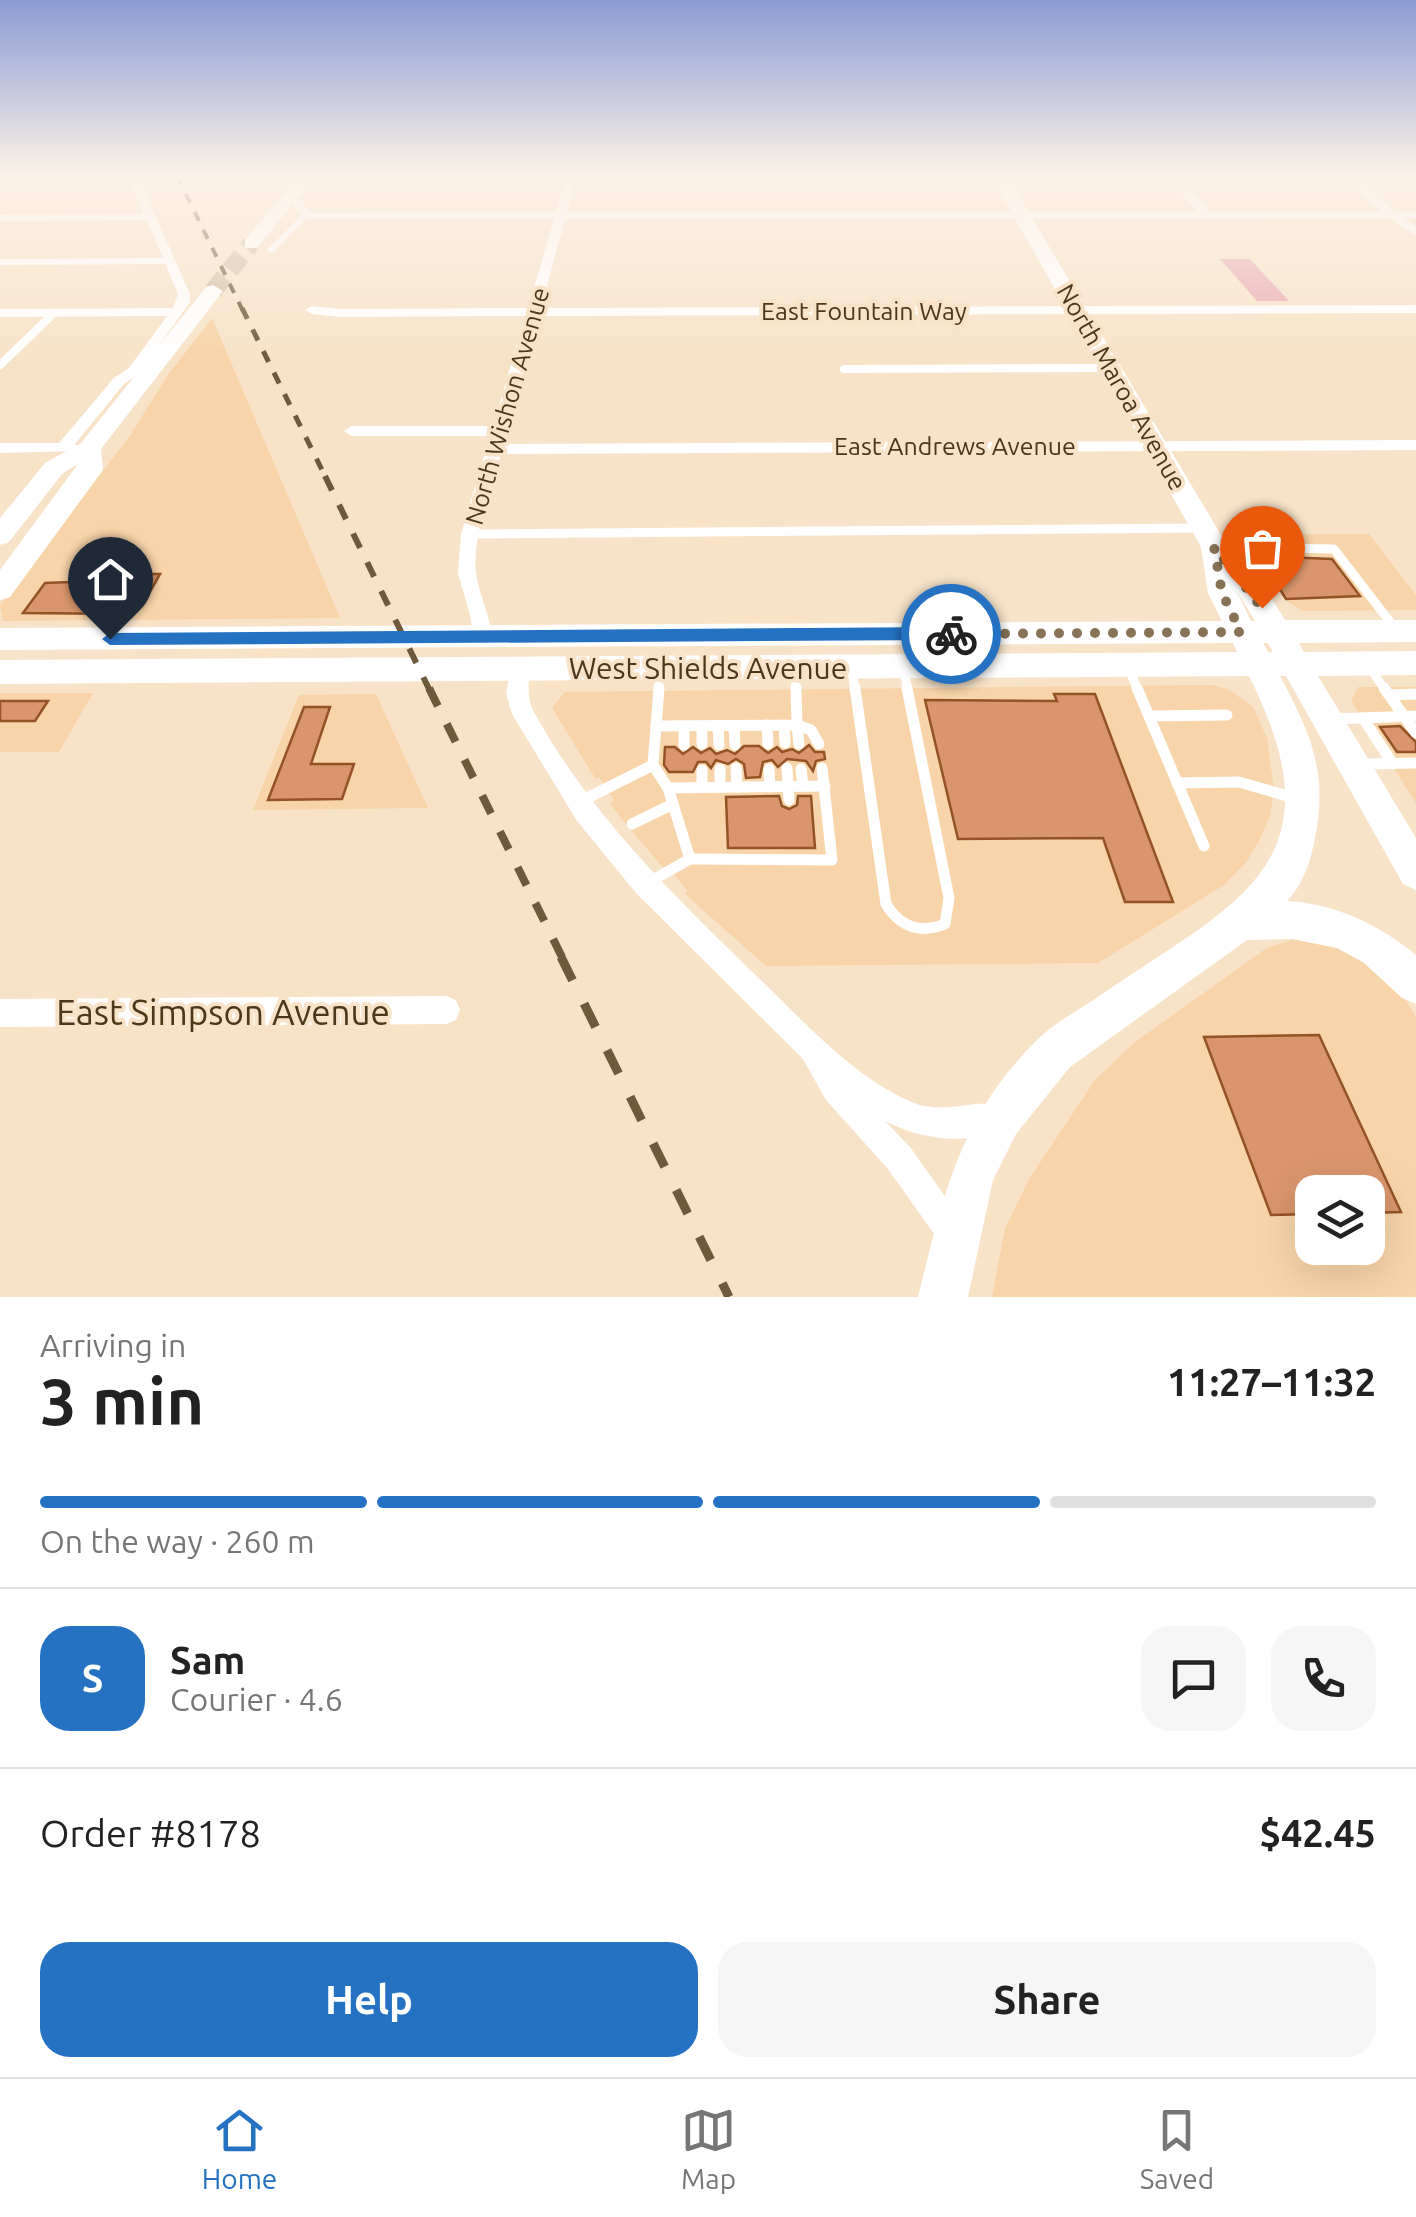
<!DOCTYPE html>
<meta charset="utf-8">
<style>
:root{--surface:#fff;--page:#f6f6f6;--text:#222;--muted:#767676;--line:#e0e0e0;--accent:#2572c2}
body{margin:0;font-family:Ubuntu,sans-serif;background:var(--page);color:var(--text);height:100vh;display:flex;flex-direction:column;font-size:38px;white-space:nowrap}
*{box-sizing:border-box;margin:0}
p{font-size:32px;color:var(--muted)}
.icon{flex:none;width:55px;height:55px;fill:none;stroke:currentColor;stroke-width:2;stroke-linecap:round;stroke-linejoin:round}
.map{position:relative;height:1297px;overflow:hidden}
.drawer{display:flex;flex-direction:column;background:var(--surface);flex:1}
.drawer>*{flex:none}
.fabs{position:absolute;left:1295px;top:1175px;display:grid;gap:20px}
.fabs a{display:grid;place-items:center;width:90px;height:90px;border-radius:20px;background:var(--surface);box-shadow:0 10px 40px #0002;font-size:50px}
.pin{position:absolute;display:grid;place-items:center;width:85px;height:85px;color:#fff;margin:-102px -42px;border-radius:50% 50% 50% 0;rotate:-45deg;box-shadow:0 0 10px #0007}
.pin .icon{rotate:45deg}
.courier{position:absolute;display:grid;place-items:center;width:100px;height:100px;margin:-50px;border:8px solid #2572c2;border-radius:50%;background:#fff;color:#222;box-shadow:0 2px 12px #0007}
.headline em{font-style:normal;font-weight:700}
.headline div{display:flex;flex-direction:column-reverse}
.headline{display:flex;align-items:center;justify-content:space-between;height:170px;padding:0 40px}
h1{font-size:65px;font-weight:700;line-height:75px}
.bar{display:grid;grid-template-columns:repeat(4,1fr);gap:15px 10px;align-content:center;height:120px;padding:0 40px}
.bar i{height:12px;border-radius:8px;background:var(--line)}
.bar .on{background:var(--accent)}
.bar p{grid-column:span 4}
.line{display:flex;align-items:center;gap:25px;padding:0 40px;border-top:2px solid var(--line)}
.line div{flex:1}
.round{display:grid;place-items:center;flex:none;width:105px;height:105px;border-radius:30px;background:var(--page)}
.cta{display:flex;gap:20px;margin-top:auto;padding:20px 40px}
.cta a{flex:1;height:115px;border-radius:30px;background:var(--accent);color:#fff;font-size:40px;font-weight:700;line-height:115px;text-align:center}
.cta a+a{background:var(--page);color:var(--text)}
.tabs{display:flex;justify-content:space-around;align-items:center;height:140px;border-top:2px solid var(--line);background:var(--surface);font-size:28px;color:var(--muted)}
.tabs a{display:grid;justify-items:center;gap:5px}
.tabs .on{color:var(--accent)}
.map>svg:first-child{display:block}
</style>
<div class="map">
<svg width="1416" height="1297" viewBox="0 0 1416 1297">
<rect width="100%" height="100%" fill="#f8e3c9"/>
<g fill="#f7d4a9" fill-rule="evenodd">
<polygon points="212,318 340,618 3,621 0,605 129,437 168,375"/>
<polygon points="1369,534 1416,595 1416,610 1304,611 1286,601 1244,535"/>
<polygon points="1211,685 1228,689 1253,707 1267,738 1274,790 1270,816 1260,839 1247,861 1224,885 1098,963 766,966 685,894 688,891 667,866 663,868 613,808 610,803 614,800 599,777 595,778 552,708 565,692"/>
<polygon points="1358,687 1416,687 1416,803 1351,701"/>
<polygon points="0,693 93,693 59,752 0,752"/>
<polygon points="376,694 428,808 253,810 299,695"/>
<path d="M1291 940 1316 941 1359 956 1402 994 1416 1017V1297H992L1005 1229 1029 1179 1095 1080 1135 1042 1267 948ZM1312 1192H1368V1248H1312Z"/>
</g>
<polygon fill="#e9aeb3" points="1220,259 1250,259 1289,301 1257,301"/>
<g fill="#d9966c" stroke="#945325" stroke-width="2.5">
<polygon points="1259,556 1332,559 1360,596 1286,599"/>
<polygon points="76,574 160,574 142,606 132,606 128,614 23,613 45,583 71,582"/>
<polygon points="1054,694 1095,694 1173,902 1125,902 1103,838 958,839 925,700 1057,701"/>
<polygon points="0,701 48,701 35,721 0,721"/>
<polygon points="304,707 330,707 311,764 354,764 342,799 268,800"/>
<polygon points="1400,726 1416,742 1416,752 1397,752 1380,727"/>
<polygon points="809,745 815,752 824,752 825,759 816,761 813,771 806,761 787,759 778,767 772,760 763,762 760,777 746,778 744,764 736,759 728,764 716,760 711,768 706,762 698,762 693,772 669,772 664,765 665,747 675,747 683,754 693,747 701,753 710,748 716,754 727,750 735,754 744,746 759,746 768,753 777,747 782,752 792,749 799,753"/>
<polygon points="779,796 782,806 789,809 797,805 798,796 811,796 815,848 728,848 726,797"/>
<polygon points="1319,1035 1401,1212 1368,1213 1368,1192 1312,1192 1312,1214 1271,1215 1204,1037"/>
</g>
<g fill="none" stroke-linecap="round" stroke-linejoin="round">
<polyline stroke="#d6c1a6" stroke-width="18" stroke-dasharray="18 9" stroke-linecap="butt" points="213,291 251,244"/>
<g stroke="#fff" stroke-width="6">
<polyline points="0,181 134,180"/>
<polyline points="271,250 306,215"/>
<polyline points="0,262 169,261"/>
</g>
<g stroke="#fff" stroke-width="8">
<polyline points="0,365 54,313"/>
<polyline points="844,369 1111,368"/>
</g>
<g stroke="#fff" stroke-width="9">
<polyline points="470,534 1203,528"/>
<polyline points="1220,547 1334,549 1397,631"/>
<polyline points="1368,665 1386,691"/>
<polyline points="1128,666 1138,691"/>
<polyline points="903,667 908,691"/>
<polyline points="795,668 796,691"/>
<polyline points="852,668 855,691"/>
<polyline points="658,691 660,670"/>
</g>
<g stroke="#fff" stroke-width="11">
<path d="M855 688 886 904C900 927 920 934 945 924L949 898 907 688"/>
<polyline points="1137,688 1204,846"/>
<polyline points="1384,688 1416,733"/>
<polyline points="1389,695 1416,694"/>
<polyline points="1149,716 1227,715"/>
<polyline points="1363,718 1393,764"/>
<polyline points="1333,719 1416,716"/>
<polyline points="767,725 768,744"/>
<polyline points="784,725 785,743"/>
<polyline points="656,726 797,725 796,688"/>
<polyline points="684,726 684,745"/>
<polyline points="702,726 702,744"/>
<polyline points="718,726 719,745"/>
<polyline points="734,726 735,745"/>
<polyline points="799,744 797,725 811,730 819,744"/>
<polyline points="1362,764 1416,763"/>
<polyline points="736,768 737,787"/>
<polyline points="787,768 789,800"/>
<polyline points="720,769 720,787"/>
<polyline points="769,769 770,787"/>
<polyline points="801,769 803,786"/>
<polyline points="702,770 702,787"/>
<polyline points="1177,783 1239,782 1294,798"/>
<polyline points="668,788 825,786"/>
<polyline points="579,802 653,765 659,688"/>
<polyline points="632,824 673,804"/>
<polyline points="690,859 832,860 822,768"/>
<polyline points="649,882 690,859 668,788 653,765"/>
</g>
<g fill="#fff" fill-rule="evenodd">
<polygon points="128,176 138,176 190,294 190,302 139,374 124,384 75,444 81,448 79,451 0,453 0,443 59,443 114,378 129,368 167,316 0,317 0,309 173,308 178,294 147,220 0,221 0,215 144,214"/>
<path d="M567 176H577L567 212H1198L1167 176H1178L1210 212H1382L1339 176H1351L1396 212H1416V218H1404L1416 227V236L1391 218 565 219 541 308 1416 305V313L539 316 504 444 1416 440V450L501 454C491 491 472 534 476 573 479 595 490 613 491 636L481 644 474 641 470 615 458 573 461 534 490 436H352L344 431 352 426H493L525 316 340 317 312 314 305 310 312 306 340 309 528 308 554 219H314L302 217 294 205 284 200 289 197 302 201 310 212 314 213 556 212Z"/>
<path d="M519 661 526 663C533 680 523 693 535 714 594 820 679 901 766 985 808 1026 853 1075 907 1100 945 1119 979 1094 1010 1108L1015 1118 1010 1128C970 1145 923 1141 885 1121L910 1147 966 1226 971 1237 966 1248 955 1253 944 1248 888 1169 826 1100 803 1059 636 893 577 821 512 714 506 693 512 663Z"/>
<polygon points="446,996 456,1000 460,1010 456,1020 446,1024 0,1027 0,999"/>
</g>
<g fill="#fff" fill-rule="evenodd">
<polygon points="299,176 315,176 257,248 245,248 245,240"/>
<path d="M991 176H1007L1224 540 1264 586 1285 620H1416V642L1299 643 1304 652 1416 651V675L1318 676 1416 838V890L1403 884 1286 676H1280C1311 734 1328 772 1315 838 1311 860 1303 885 1287 901 1334 904 1374 922 1411 951L1416 955V1004L1402 998 1364 963 1337 948 1292 939 1247 940 1070 1067 1016 1134 993 1180 968 1297H918C944 1194 959 1117 1038 1039 1054 1023 1076 1012 1095 999 1235 902 1345 867 1249 676L0 684V660L1237 652 1233 643 0 650V628L1222 621 1208 593 1201 547ZM1236 590 1255 621H1251ZM1263 643H1268L1273 652H1268Z"/>
<polygon points="213,285 223,291 101,449 103,469 100,474 10,597 0,600 0,570 78,464 63,473 9,542 0,545 0,518 45,463 81,443 206,287"/>
</g>
<polyline stroke="#6e593d" stroke-width="4" stroke-dasharray="10 10" stroke-linecap="butt" points="177,176 243,311"/>
<polyline stroke="#6e593d" stroke-width="5" stroke-dasharray="12 12" stroke-linecap="butt" points="242,308 326,478"/>
<polyline stroke="#6e593d" stroke-width="6" stroke-dasharray="16 16" stroke-linecap="butt" points="325,476 430,691"/>
<polyline stroke="#6e593d" stroke-width="8" stroke-dasharray="20 20" stroke-linecap="butt" points="429,688 563,959"/>
<polyline stroke="#6e593d" stroke-width="9" stroke-dasharray="26 26" stroke-linecap="butt" points="561,957 729,1297"/>
</g>
<linearGradient id="sky" x2="0" y2="1"><stop stop-color="#8b9cd4"/><stop offset="0.49" stop-color="#fcf2e7"/><stop offset="1" stop-color="#fcf2e7" stop-opacity="0"/></linearGradient>
<rect width="1416" height="358" fill="url(#sky)"/>
<polygon fill="#2572c2" points="951,627 959,634 951,640 110,645 102,639 110,633"/>
<g fill="none" stroke-linecap="round" stroke-linejoin="round">
<polyline stroke="#887357" stroke-width="10" stroke-dasharray="0 18" points="951,634 1241,632 1222,593 1214,547 1262,608"/>
</g>
<g text-anchor="middle" dominant-baseline="central" stroke-width="8" stroke-linejoin="round" paint-order="stroke">
<g font-size="25" fill="#4c371a" stroke="#f8e3c9">
<text x="864" y="311">East Fountain Way</text>
<text transform="translate(1122 387) rotate(60)">North Maroa Avenue</text>
<text transform="translate(507 406) rotate(-74)">North Wishon Avenue</text>
<text x="955" y="446">East Andrews Avenue</text>
</g>
<g font-size="30" fill="#4c371a" stroke="#f8e3c9">
<text x="708" y="668">West Shields Avenue</text>
</g>
<g font-size="35" fill="#4c371a" stroke="#f8e3c9">
<text x="223" y="1012">East Simpson Avenue</text>
</g>
</g>
</svg>
<div class="fabs">
<a><svg class="icon" aria-label="layers" viewBox="0 0 24 24"><path d="M12 4l9 5-9 5-9-5zM3 14l9 5 9-5"/></svg></a>
</div>
<div class="pin" style="left:1262px;top:608px;background:#ea580c"><svg class="icon" aria-label="bag" viewBox="0 0 24 24"><path d="M5 8h14l-1 12H6zM9 8a3 3 0 0 1 6 0"/></svg></div>
<div class="pin" style="left:110px;top:639px;background:#1f2937"><svg class="icon" aria-label="home" viewBox="0 0 24 24"><path d="M3 11l9-7 9 7M6 9v11h12V9"/></svg></div>
<div class="courier" style="left:951px;top:634px"><svg class="icon" aria-label="bike" viewBox="0 0 24 24"><circle cx="6" cy="16" r="4"/><circle cx="18" cy="16" r="4"/><path d="M6 16l4-8h5l3 8M10 8l3 8H6M13 5h3"/></svg></div>
</div>
<section class="drawer">
<div class="headline"><div><h1>3 min</h1><p>Arriving in</p></div><em>11:27–11:32</em></div>
<div class="bar"><i class="on"></i><i class="on"></i><i class="on"></i><i></i><p>On the way · 260 m</p></div>
<div class="line" style="height:180px"><b class="round" style="background:var(--accent);color:#fff">S</b><div><b>Sam</b><p>Courier · 4.6</p></div><a class="round"><svg class="icon" aria-label="chat" viewBox="0 0 24 24"><path d="M4 5h16v11H9l-5 4z"/></svg></a><a class="round"><svg class="icon" aria-label="phone" viewBox="0 0 24 24"><path d="M5 4h4l2 5-3 2q2 4 5 5l2-3 5 2v4C11 20 4 13 5 4z"/></svg></a></div>
<div class="line" style="height:130px"><div>Order #8178</div><b>$42.45</b></div>
<div class="cta"><a>Help</a><a>Share</a></div>
</section>
<nav class="tabs">
<a class="on"><svg class="icon" aria-label="home" viewBox="0 0 24 24"><path d="M3 11l9-7 9 7M6 9v11h12V9"/></svg>Home</a>
<a><svg class="icon" aria-label="map" viewBox="0 0 24 24"><path d="M3 6l6-2 6 2 6-2v14l-6 2-6-2-6 2zM9 4v14M15 6v14"/></svg>Map</a>
<a><svg class="icon" aria-label="saved" viewBox="0 0 24 24"><path d="M7 4h10v16l-5-4-5 4z"/></svg>Saved</a>
</nav>
